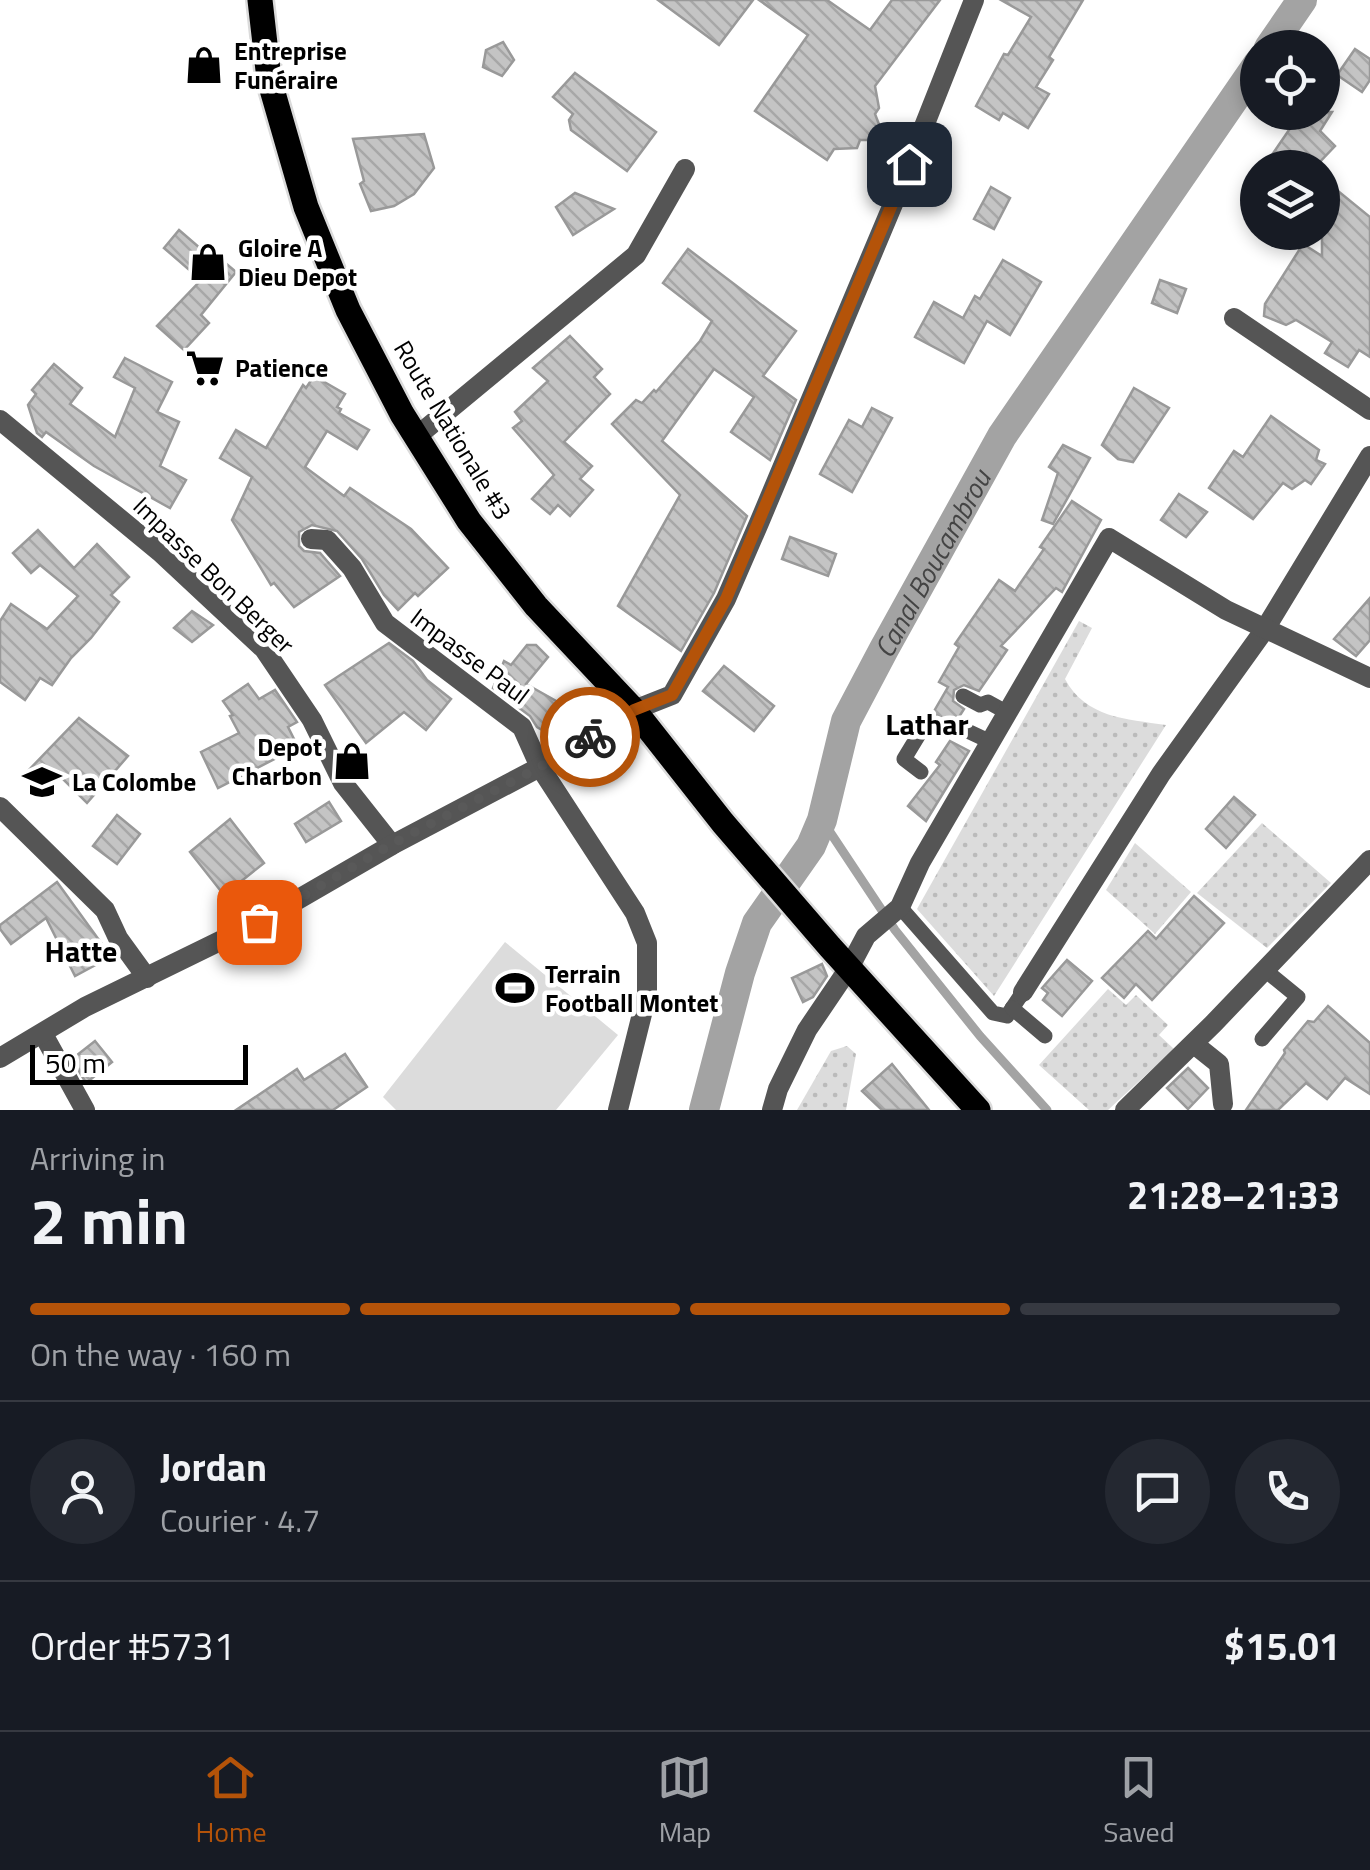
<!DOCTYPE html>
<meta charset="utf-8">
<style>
:root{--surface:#171b24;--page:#242831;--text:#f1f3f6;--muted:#9ea1a6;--line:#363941;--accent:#b45309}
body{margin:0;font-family:"Titillium Web",sans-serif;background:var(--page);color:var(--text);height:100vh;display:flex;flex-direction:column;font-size:38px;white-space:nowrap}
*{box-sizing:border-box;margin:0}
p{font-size:32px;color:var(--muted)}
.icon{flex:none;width:55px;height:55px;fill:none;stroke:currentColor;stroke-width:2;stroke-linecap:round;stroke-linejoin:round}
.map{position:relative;height:1110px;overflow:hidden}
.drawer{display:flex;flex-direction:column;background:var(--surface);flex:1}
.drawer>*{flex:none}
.fabs{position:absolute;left:1240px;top:30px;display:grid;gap:20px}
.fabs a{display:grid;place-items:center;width:100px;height:100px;border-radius:50%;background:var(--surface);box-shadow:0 5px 15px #0003;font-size:50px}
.scale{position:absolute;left:30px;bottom:25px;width:218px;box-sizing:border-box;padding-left:10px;border:5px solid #000;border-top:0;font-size:28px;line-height:35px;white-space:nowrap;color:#000;-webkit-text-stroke:8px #fff;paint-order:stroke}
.pin{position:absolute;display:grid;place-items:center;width:85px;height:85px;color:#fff;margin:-42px;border-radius:20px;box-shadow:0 5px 15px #0006}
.courier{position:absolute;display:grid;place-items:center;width:100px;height:100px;margin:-50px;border:8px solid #b45309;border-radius:50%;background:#fff;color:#222;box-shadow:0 2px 12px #0007}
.overview em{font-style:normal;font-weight:700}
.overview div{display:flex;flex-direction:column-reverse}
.overview{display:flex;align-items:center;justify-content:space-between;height:170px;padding:0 30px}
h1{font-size:65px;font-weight:700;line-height:75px}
.bar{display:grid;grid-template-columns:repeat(4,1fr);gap:15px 10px;align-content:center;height:120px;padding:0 30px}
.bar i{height:12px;border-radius:8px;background:var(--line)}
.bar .active{background:var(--accent)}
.bar p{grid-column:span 4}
.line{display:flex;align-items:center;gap:25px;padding:0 30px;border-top:2px solid var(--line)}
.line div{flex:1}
.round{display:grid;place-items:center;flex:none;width:105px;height:105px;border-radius:52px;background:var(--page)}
.dock{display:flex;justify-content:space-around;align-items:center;height:140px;border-top:2px solid var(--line);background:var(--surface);font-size:28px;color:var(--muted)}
.dock a{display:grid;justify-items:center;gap:5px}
.dock .active{color:var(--accent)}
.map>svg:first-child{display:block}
</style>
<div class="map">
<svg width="1370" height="1110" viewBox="0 0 1370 1110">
<defs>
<pattern id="green-dots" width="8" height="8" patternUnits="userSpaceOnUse" patternTransform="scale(2.5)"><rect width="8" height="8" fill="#dcdcdc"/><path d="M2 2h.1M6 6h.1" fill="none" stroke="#bbb" stroke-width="1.8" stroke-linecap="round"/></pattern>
<pattern id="building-back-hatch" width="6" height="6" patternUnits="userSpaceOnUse" patternTransform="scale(2.5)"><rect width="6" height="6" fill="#c4c4c4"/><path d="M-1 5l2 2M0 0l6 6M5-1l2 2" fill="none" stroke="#a7a7a7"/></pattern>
</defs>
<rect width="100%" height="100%" fill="#fff"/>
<g fill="url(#green-dots)">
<path d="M1079 621 1092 628 1065 679C1086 718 1126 719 1166 725L994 996 917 909Z"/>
<polygon points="1262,823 1331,883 1267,948 1197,893"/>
<polygon points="1135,843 1191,892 1155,934 1106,890"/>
<polygon points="1108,989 1126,1005 1136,995 1168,1025 1159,1035 1174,1049 1108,1110 1089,1110 1039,1065"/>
<polygon points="847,1046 856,1054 846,1110 797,1110 831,1051"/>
</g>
<polygon fill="#dcdcdc" points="505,942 618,1035 556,1110 396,1110 383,1097"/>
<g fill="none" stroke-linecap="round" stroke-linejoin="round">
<polyline stroke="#a3a3a3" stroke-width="9" points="822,820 895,930 980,1036 1047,1110"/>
<g stroke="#a3a3a3" stroke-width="30">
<polyline points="1269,48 1302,0"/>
<path id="s1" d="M704 1110 740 973 757 923 811 846 822 820 846 721 884 649 1002 436 1258 64"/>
</g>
</g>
<g fill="url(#building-back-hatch)" stroke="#999" stroke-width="2.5">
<polygon points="658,0 753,0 719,45"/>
<polygon points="759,0 827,0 870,30 892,0 940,0 875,86 879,108 875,114 880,127 873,140 860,140 857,148 834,149 827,160 755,111 808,35"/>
<polygon points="1001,0 1083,0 1049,57 1053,60 1036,87 1049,94 1028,128 1003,113 999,120 976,106 1004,54 1008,55 1031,17"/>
<polygon points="503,42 514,60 502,76 483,67 486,50"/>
<polygon points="1355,49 1370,59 1370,80 1362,92 1337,75"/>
<polygon points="575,73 656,132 627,171 571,130 569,120 573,114 553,97"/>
<polygon points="1297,112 1332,112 1320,131 1335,146 1314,168 1263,168 1289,130 1284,126"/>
<polygon points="424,134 434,168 414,194 394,206 371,211 360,184 364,181 353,139"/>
<polygon points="1322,178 1370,217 1370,357 1359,350 1348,367 1325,353 1332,342 1296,320 1286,325 1264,316 1265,304 1303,244 1322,256"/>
<polygon points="991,187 1010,198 994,229 974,219"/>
<polygon points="575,193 614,209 573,235 556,207"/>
<polygon points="179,230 201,249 204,245 236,272 201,315 209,323 184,350 157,326 201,280 164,248"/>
<polygon points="688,249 796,331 763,376 796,400 770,460 731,432 754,397 714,369 662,441 747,516 714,593 681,651 618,606 680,495 612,424 636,400 642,403 654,390 656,392 700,341 712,321 663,283"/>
<polygon points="1003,260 1041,282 1010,335 987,321 964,363 915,337 934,302 963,318 975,296 980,299"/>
<polygon points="1160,280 1186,289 1177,313 1152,303"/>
<polygon points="570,336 602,369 594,377 610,394 564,442 592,466 580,479 593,490 570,516 558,505 550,514 532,499 554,475 513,428 522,421 515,412 548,381 533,368"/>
<polygon points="125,358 172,382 157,412 179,422 160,466 186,480 170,508 94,466 46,432 42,437 37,433 28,405 36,394 32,390 54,364 82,388 70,404 115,437 135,388 114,377"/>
<polygon points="314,376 345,394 337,407 341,409 339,413 369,430 357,449 327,431 305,467 344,496 350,488 411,529 448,568 418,596 415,593 398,610 384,595 362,559 337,531 312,525 299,532 299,546 304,551 320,553 340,576 294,607 274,583 271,585 232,520 252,477 220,458 236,430 266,448 303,385 306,388"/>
<polygon points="1134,388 1169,408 1133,462 1118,459 1102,445"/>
<polygon points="872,408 892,418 852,492 820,474 849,420 862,427"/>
<polygon points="1271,416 1319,450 1316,460 1325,464 1311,484 1305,480 1292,489 1283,483 1253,519 1209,488 1234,451 1243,457"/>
<polygon points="1063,445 1090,458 1053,524 1042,520 1058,473 1049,467"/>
<polygon points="1179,494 1207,512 1186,537 1161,520"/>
<polygon points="1072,501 1101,520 1062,592 1056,588 1001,646 1007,650 979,691 964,685 954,690 953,701 964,709 959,717 951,723 933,713 948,687 939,682 959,647 955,644 999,580 1015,591 1044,549 1040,547"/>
<polygon points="38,530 74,568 97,544 129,577 111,595 119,602 91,638 71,658 52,685 40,678 25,700 0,682 0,621 11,604 47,629 78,596 40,565 31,573 13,553"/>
<polygon points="790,537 836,554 828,576 782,559"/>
<polygon points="1370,598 1370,640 1356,656 1334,639"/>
<polygon points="192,611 213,625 192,642 174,628"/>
<polygon points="389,643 413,661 427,680 451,699 426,730 404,712 366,743 325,685"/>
<polygon points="527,645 536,645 548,657 526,684 565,706 549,734 537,727 530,716 493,688 504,661 511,665"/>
<polygon points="724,666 774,706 754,731 703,691"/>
<polygon points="248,684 259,699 275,690 297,722 288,727 298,747 218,788 201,752 239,733 230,716 233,715 223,701"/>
<polygon points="79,718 128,756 87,803 59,775 43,792 25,774"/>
<polygon points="950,741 969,751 926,821 908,806 940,765 936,762"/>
<polygon points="1234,797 1255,815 1226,848 1206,829"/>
<polygon points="329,802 341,821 306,842 295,824"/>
<polygon points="117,815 140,834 117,864 93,846"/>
<polygon points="230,819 264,863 224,895 190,852"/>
<polygon points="57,882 104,947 96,952 101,962 75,976 46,918 11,944 0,929 0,925"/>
<polygon points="1194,896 1224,923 1152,1000 1136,984 1124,998 1102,978 1148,931 1156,939"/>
<polygon points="1067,960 1092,981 1062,1016 1043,1000 1048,993 1042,988"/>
<polygon points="822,964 827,976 813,997 803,1002 792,978"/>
<polygon points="1328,1006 1370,1043 1370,1094 1345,1078 1327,1099 1306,1083 1278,1110 1246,1110 1285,1053 1284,1050 1308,1021 1314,1022"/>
<polygon points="95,1041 112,1062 86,1083 72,1059"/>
<polygon points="345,1054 367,1087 333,1110 236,1110 297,1069 304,1080"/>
<polygon points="892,1064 929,1110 882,1110 862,1091"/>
<polygon points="1188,1068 1208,1088 1188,1109 1167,1088"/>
</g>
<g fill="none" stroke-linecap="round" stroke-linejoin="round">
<g stroke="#dbdbdb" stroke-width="30">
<polyline id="primary" points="260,0 269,79 306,207 348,310 402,414 469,521 536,606 634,710 723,823 830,947 978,1110"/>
</g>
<g stroke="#555" stroke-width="15">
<polyline points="963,696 980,705 988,702 1008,713"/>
<polyline points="961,728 991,742"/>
<polyline points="921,772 904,759 921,731"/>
<polyline points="900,907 993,1013 1007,1016 1023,992"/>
<polyline points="1012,1008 1045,1036"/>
<polyline points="1262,1039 1298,997 1265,970"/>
</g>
<g stroke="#555" stroke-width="20">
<polyline points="1234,318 1370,410"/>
<polyline points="0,420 160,552 264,649 312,720 343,783 392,845"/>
<polyline points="416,437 636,255 685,169"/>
<polyline points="311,539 327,540 352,568 385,623 522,727 540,767 635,913 647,943 647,994 618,1110"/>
<polyline points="0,807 105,910 118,938 147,978"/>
<polyline points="1023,992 1161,774 1265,629 1370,456"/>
<polyline points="43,1034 85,1110"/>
<polyline points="1194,1044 1219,1064 1223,1104"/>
<polyline points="0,1058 85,1007 259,922 392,845 540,767 634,710 672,695 726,599 759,523 896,197 974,0"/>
<polyline points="772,1110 778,1089 807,1030 849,968 866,936 900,907 920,863 1109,538 1226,610 1370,678"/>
<polyline points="1125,1110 1214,1023 1370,860"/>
</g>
<use href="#primary" stroke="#000" stroke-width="25"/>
</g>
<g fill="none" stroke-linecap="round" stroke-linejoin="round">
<polyline stroke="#595959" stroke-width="10" stroke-dasharray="0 18" points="259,922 392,844 540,767 590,737"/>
<polyline stroke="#b45309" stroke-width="12" points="590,737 634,710 672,695 726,599 909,164"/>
</g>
<defs>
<g id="shop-bare" transform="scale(3)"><path d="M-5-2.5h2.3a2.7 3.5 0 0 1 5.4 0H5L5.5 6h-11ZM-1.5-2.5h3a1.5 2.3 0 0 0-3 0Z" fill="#000" stroke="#fff" stroke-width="2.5" paint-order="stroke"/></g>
<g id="supermarket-bare" transform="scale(3)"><path d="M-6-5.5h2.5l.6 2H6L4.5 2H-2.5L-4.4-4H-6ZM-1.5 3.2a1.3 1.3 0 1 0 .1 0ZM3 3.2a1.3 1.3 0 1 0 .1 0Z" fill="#000" stroke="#fff" stroke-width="2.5" paint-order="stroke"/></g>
<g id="school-bare" transform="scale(3)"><path d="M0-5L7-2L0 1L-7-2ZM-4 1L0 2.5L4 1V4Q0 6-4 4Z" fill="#000" stroke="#fff" stroke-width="2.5" paint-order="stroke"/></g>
<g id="stadium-bare" transform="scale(3)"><path d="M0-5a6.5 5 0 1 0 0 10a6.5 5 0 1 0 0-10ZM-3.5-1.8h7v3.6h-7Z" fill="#000" stroke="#fff" stroke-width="2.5" paint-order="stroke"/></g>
</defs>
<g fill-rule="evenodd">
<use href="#shop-bare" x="204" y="65"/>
<use href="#shop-bare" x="208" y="262"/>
<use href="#supermarket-bare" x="205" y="368"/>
<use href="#shop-bare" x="352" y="761"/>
<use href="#school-bare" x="42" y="782"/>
<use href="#stadium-bare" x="515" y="988"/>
</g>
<g text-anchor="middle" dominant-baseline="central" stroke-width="9" stroke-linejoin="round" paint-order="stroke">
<g font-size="25" font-weight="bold" fill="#000" stroke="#fff" text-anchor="start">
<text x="234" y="51">Entreprise<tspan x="234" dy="29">Funéraire</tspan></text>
<text x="238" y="248">Gloire A<tspan x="238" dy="29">Dieu Depot</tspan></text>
<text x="235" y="368">Patience</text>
<text x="322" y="747" text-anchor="end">Depot<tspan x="322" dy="29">Charbon</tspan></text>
<text x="72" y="782">La Colombe</text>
<text x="545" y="974">Terrain<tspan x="545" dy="29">Football Montet</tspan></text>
</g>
<g font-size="25" fill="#000" stroke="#fff">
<text transform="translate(453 430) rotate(59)">Route Nationale #3</text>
<text transform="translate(214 575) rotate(44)">Impasse Bon Berger</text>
<text transform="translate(470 656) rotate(37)">Impasse Paul</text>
</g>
<g font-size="28" font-style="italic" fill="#444" stroke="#fff">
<text stroke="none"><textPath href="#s1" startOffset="598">Canal Boucambrou</textPath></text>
</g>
<g font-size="30" font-weight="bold" fill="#000" stroke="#fff">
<text x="927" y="724">Lathar</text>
<text x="81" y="951">Hatte</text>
</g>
</g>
</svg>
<div class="fabs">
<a><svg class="icon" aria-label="locate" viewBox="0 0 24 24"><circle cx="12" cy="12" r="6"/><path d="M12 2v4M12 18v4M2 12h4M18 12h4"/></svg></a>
<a><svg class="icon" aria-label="layers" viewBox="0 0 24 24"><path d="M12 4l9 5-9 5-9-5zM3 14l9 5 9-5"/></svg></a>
</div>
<div class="scale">50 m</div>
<div class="pin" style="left:259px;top:922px;background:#ea580c"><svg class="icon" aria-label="bag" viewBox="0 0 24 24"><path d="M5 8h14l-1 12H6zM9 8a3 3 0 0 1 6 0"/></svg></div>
<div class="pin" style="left:909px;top:164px;background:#1f2937"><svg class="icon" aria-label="home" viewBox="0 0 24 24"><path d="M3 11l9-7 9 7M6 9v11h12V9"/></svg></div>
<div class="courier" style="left:590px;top:737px"><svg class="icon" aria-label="bike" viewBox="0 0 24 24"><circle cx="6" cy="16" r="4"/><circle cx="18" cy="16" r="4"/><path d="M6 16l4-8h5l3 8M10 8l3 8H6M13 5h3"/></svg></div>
</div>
<section class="drawer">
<div class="overview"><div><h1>2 min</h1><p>Arriving in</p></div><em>21:28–21:33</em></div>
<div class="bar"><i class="active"></i><i class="active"></i><i class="active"></i><i></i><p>On the way · 160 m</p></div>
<div class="line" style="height:180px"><a class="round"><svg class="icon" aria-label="person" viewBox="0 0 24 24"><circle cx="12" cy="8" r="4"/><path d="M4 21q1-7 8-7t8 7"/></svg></a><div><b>Jordan</b><p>Courier · 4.7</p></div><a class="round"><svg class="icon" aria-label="chat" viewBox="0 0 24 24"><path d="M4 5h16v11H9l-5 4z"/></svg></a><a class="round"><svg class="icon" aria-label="phone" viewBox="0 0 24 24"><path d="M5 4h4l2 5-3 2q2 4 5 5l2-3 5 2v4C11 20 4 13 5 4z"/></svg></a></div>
<div class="line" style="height:130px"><div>Order #5731</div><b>$15.01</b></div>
</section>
<nav class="dock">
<a class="active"><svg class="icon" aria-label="home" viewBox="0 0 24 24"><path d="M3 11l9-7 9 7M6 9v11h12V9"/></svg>Home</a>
<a><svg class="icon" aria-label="map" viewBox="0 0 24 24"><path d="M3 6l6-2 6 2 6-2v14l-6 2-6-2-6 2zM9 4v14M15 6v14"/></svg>Map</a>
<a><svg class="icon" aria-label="saved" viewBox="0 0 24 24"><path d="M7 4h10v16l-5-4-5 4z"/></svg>Saved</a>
</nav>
